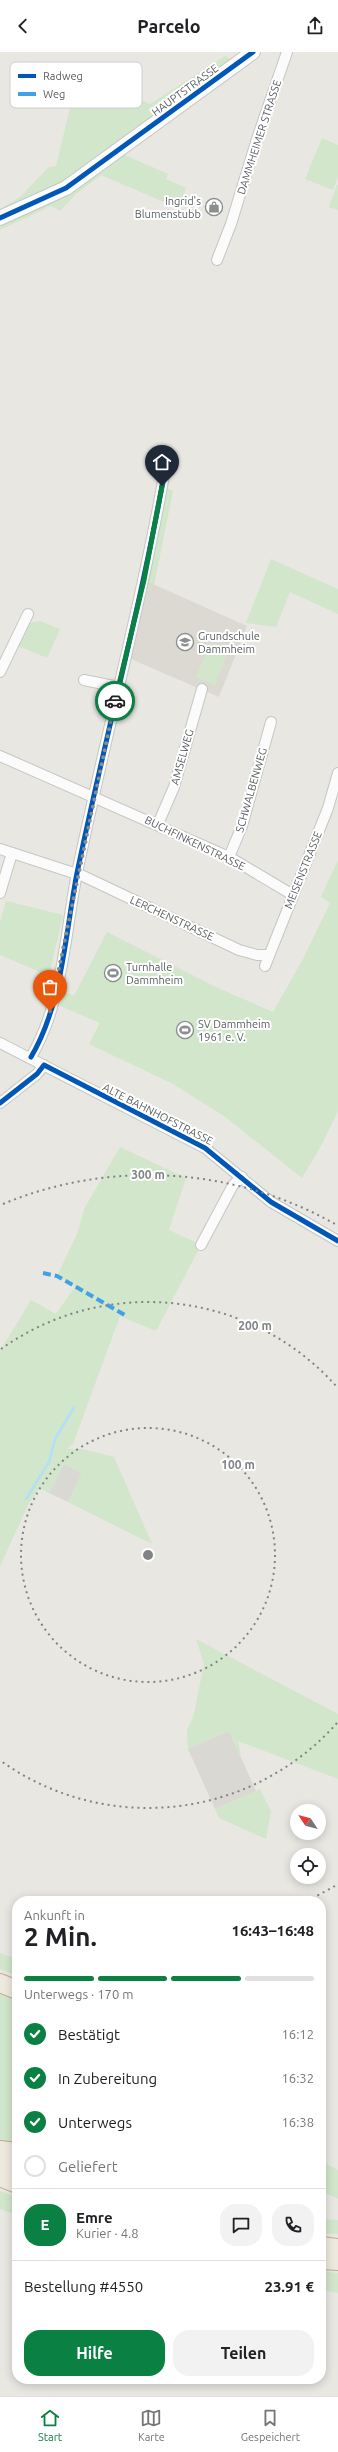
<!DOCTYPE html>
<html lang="de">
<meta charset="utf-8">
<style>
:root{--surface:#fff;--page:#f2f2f2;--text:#202124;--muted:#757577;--line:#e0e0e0;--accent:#0b8043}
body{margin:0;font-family:Ubuntu,sans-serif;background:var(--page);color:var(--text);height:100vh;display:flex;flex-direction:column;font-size:15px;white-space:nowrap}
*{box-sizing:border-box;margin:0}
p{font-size:13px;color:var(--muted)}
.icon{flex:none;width:22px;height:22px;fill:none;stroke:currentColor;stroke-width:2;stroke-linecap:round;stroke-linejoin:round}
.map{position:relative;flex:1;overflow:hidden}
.panel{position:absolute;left:12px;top:1844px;width:314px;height:488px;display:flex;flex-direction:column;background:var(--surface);border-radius:16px;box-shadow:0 2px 10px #0003}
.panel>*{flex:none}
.needle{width:26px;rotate:306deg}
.fabs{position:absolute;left:290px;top:1752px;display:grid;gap:8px}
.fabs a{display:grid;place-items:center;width:36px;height:36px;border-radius:50%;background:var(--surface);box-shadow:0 2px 10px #0003;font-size:20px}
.pin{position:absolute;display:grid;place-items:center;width:34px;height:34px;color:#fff;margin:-41px -17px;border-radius:50% 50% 50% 0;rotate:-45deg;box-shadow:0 0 4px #0007}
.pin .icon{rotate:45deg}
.courier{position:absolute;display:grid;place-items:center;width:40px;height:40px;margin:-20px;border:3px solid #0b8043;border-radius:50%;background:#fff;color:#222;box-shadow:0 1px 5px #0007}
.headline em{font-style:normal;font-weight:700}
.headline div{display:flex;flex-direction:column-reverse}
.headline{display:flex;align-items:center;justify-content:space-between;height:68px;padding:0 12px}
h1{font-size:26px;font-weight:700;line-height:30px}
.bar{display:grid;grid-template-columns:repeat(4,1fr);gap:6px 4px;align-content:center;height:48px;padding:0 12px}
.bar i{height:5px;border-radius:3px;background:var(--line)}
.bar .selected{background:var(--accent)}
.bar p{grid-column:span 4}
.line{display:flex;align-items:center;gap:10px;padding:0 12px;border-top:1px solid var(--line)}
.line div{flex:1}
.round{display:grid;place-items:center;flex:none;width:42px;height:42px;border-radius:16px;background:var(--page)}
ol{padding:0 12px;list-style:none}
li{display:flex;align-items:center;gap:12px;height:44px}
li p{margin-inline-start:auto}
li .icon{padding:4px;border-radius:50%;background:var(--accent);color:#fff;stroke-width:4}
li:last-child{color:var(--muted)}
li i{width:22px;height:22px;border:2px solid var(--line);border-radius:50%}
.primary-button{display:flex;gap:8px;margin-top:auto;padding:8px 12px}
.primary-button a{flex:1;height:46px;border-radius:16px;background:var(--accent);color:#fff;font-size:16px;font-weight:700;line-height:46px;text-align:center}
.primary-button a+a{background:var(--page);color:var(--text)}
header{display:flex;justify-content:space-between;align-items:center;height:52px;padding:0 12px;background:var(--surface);font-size:18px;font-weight:700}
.tabs{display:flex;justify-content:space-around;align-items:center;height:56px;border-top:1px solid var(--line);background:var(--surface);font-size:11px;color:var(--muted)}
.tabs a{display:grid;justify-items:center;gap:2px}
.tabs .selected{color:var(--accent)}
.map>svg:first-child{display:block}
</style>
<header><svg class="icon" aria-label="back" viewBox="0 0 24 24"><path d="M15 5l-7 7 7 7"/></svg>Parcelo<svg class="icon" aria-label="share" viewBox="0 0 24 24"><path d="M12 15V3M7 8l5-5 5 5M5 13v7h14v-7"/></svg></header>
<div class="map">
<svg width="338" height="2344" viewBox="0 0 338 2344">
<rect width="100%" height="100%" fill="#e9e7e2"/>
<g fill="#dad8d3">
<polygon points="64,1412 82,1421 68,1450 49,1441"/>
<polygon points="229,1679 256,1739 215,1757 188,1697"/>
</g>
<polygon fill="#dcd9d2" points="144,528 247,574 219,645 126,605"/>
<g fill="#d1e6cb">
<polygon points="225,4 233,9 60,132 0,162 0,157 20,145 49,115 56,114 79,19 150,52"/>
<polygon points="322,86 338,93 338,125 333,138 305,127"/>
<polygon points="120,101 168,122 166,127 186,136 178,156 101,123 76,142 60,159 51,154 0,178 0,169"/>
<polygon points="337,133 338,133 338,158 329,155"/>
<polygon points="162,434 173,439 154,533 144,528"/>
<polygon points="271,507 338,537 338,562 290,540 276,575 246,571"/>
<polygon points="40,569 60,577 47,606 18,594 30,571"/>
<polygon points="210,591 228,599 215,633 196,625"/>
<polygon points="338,808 338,1059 321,1094 302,1126 224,1064 173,1032 89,992 100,971 60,954 62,939 74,944 107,880 218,936 273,960 303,907 330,851 321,845"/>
<polygon points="6,849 63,863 49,924 0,903 0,870"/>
<polygon points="120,1095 186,1126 169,1178 201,1193 156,1279 120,1264 73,1392 67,1397 82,1397 114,1405 152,1492 68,1450 82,1421 64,1412 49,1441 39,1436 28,1453 0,1514 0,1299 31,1248 56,1262 75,1235 57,1224 78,1180 84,1157"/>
<polygon points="196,1587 338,1662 338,1727 238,1689 241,1705 229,1679 188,1697 187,1678 193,1666 204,1612"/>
<polygon points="260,1737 271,1759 266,1787 219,1766 215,1757"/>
<polygon points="0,1901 17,1907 17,1924 0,1917"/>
<polygon points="0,1937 17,1944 17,2093 0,2092"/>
<polygon points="321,2109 338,2118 338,2147 321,2139"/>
<polygon points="0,2139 17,2145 17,2163 0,2157"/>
<polygon points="321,2167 338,2168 338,2182 321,2181"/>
<polygon points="321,2219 338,2221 338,2241 321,2238"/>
</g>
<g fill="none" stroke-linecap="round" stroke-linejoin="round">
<polyline stroke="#b3e0f6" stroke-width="2.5" points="26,1447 49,1410 55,1387 74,1355"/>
<g stroke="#c5c6c5" stroke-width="12">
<g id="street">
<polyline points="217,208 231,172 257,87 287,0"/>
<polyline points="0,620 28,562"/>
<polyline points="84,628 118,635"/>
<polyline points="0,704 229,805 293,843"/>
<polyline points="158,772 174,735 202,637"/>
<polyline points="0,797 83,824 239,898 257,903 269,903"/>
<polyline points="229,805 242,774 271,670"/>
<polyline points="0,841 12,801"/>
<polyline points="265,914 328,756 338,721"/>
<polyline points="0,991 205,1096 271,1150 338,1189"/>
<path d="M31 1005C63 951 65 882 77 821 105 686 141 553 165 418"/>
<polyline points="0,1051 37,1022 44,1013"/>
<polyline points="201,1193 233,1133 242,1125"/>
</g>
</g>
<g stroke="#c6c6c6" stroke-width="16">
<polyline id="secondary" points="0,166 66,136 253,0"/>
</g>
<g stroke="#c0ad90" stroke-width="20">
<g id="highway">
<polyline points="0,1931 17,1938"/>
<polyline points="0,2098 17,2100"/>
<polyline points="0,2110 17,2117"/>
<polyline points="0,2125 17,2132"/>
<polyline points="321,2194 338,2196"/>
<polyline points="321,2208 338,2209"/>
</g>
</g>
<use href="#street" stroke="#fcfbfb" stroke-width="10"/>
<use href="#secondary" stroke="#fcfbfb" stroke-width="14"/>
<use href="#highway" stroke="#eee9de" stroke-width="18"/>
<polyline stroke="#42a1e6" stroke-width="4" stroke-dasharray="8 4" stroke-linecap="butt" points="43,1221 57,1224 125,1263"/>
<g stroke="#fff" stroke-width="8">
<g id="cycleway">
<polyline points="0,166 66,136 253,0"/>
<path d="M31 1005C63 951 65 882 77 821 105 686 141 553 165 418"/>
<polyline points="0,1051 37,1022 44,1013 205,1096 271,1150 338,1189"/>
</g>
</g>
<use href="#cycleway" stroke="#0057b8" stroke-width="5"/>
</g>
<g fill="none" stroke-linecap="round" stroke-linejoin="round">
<polyline stroke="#8b8d8e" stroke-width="4" stroke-dasharray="0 7.2" points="50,959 115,649"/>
<polyline stroke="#0b8043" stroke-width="5" points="115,649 144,528 162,434"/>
</g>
<g fill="none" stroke="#818385" stroke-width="2" stroke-dasharray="2 4">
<circle cx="148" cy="1503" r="127"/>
<path d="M337 1671A253 253 0 0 1 1 1709M1 1297A253 253 0 0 1 337 1335"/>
<path d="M335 1834A380 380 0 0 1 306 1849M3 1152A380 380 0 0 1 335 1172"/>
</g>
<defs>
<g id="shop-ring" transform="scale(0.9)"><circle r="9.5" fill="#fff" stroke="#8b8d8e" stroke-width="1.5"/><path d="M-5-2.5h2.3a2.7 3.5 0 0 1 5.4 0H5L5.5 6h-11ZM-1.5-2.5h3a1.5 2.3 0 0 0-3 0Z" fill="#8b8d8e"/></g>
<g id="school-ring" transform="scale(0.9)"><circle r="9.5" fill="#fff" stroke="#8b8d8e" stroke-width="1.5"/><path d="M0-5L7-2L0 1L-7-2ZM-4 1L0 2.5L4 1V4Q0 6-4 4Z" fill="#8b8d8e"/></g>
<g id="stadium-ring" transform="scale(0.9)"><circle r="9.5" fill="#fff" stroke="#8b8d8e" stroke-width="1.5"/><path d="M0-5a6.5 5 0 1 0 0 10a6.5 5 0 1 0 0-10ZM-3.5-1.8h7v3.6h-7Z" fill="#8b8d8e"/></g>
</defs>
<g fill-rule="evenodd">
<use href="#shop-ring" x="214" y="155"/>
<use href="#school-ring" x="185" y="590"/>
<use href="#stadium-ring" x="113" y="921"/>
<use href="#stadium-ring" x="185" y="978"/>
</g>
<g text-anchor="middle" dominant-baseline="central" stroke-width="4" stroke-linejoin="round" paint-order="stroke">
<g font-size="11" fill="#585d61" stroke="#fff">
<text transform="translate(185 38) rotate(-36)">HAUPTSTRASSE</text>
<text transform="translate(259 85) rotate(-72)">DAMMHEIMER STRASSE</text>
<text transform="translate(182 705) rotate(-74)">AMSELWEG</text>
<text transform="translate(251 738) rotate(-74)">SCHWALBENWEG</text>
<text transform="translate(195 791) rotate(26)">BUCHFINKENSTRASSE</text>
<text transform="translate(303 818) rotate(-68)">MEISENSTRASSE</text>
<text transform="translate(172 866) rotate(25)">LERCHENSTRASSE</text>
<text transform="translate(158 1062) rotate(27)">ALTE BAHNHOFSTRASSE</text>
</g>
<g font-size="11" fill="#585d61" stroke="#fff" text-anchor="start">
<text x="201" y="149" text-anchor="end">Ingrid's<tspan x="201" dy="13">Blumenstubb</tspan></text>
<text x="198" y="584">Grundschule<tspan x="198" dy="13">Dammheim</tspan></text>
<text x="126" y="915">Turnhalle<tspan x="126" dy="13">Dammheim</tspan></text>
<text x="198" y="972">SV Dammheim<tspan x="198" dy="13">1961 e. V.</tspan></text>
</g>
</g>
<rect x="10" y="10" width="132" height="46" rx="6" fill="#fff" stroke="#cdced0" stroke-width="1"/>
<rect x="18" y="22" width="18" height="4" fill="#0057b8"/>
<rect x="18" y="40" width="18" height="4" fill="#42a1e6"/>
<g font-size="11" fill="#585d61">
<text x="43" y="28">Radweg</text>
<text x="43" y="46">Weg</text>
</g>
<circle cx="148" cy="1503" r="6" fill="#818385" stroke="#fff" stroke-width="2"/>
<g font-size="12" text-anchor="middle" font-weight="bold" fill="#818385" stroke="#fff" stroke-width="4" stroke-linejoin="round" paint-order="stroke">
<text x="148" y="1127">300 m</text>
<text x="255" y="1278">200 m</text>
<text x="238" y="1417">100 m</text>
</g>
</svg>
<div class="fabs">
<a><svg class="needle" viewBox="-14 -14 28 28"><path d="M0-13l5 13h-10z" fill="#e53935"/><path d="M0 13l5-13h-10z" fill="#757577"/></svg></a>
<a><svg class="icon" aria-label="locate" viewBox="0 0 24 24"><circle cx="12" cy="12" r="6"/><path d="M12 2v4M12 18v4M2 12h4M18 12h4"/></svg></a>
</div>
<div class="pin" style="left:50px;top:959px;background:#ea580c"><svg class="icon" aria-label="bag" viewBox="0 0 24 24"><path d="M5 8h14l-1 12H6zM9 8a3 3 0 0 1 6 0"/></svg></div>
<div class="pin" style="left:162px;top:434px;background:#1f2937"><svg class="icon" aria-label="home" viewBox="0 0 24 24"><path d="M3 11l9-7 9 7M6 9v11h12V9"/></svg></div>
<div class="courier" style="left:115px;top:649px"><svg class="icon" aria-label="car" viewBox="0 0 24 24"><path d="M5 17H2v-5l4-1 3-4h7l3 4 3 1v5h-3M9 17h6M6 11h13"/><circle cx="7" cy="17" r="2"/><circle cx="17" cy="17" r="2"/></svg></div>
<section class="panel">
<div class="headline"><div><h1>2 Min.</h1><p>Ankunft in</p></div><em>16:43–16:48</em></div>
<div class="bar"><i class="selected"></i><i class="selected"></i><i class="selected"></i><i></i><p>Unterwegs · 170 m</p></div>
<ol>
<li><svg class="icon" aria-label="check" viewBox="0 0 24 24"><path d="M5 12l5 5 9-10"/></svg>Bestätigt<p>16:12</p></li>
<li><svg class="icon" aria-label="check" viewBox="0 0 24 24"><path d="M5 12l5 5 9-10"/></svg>In Zubereitung<p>16:32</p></li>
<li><svg class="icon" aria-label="check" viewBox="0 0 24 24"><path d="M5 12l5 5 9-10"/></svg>Unterwegs<p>16:38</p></li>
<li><i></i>Geliefert</li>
</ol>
<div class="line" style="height:72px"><b class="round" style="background:var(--accent);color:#fff">E</b><div><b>Emre</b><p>Kurier · 4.8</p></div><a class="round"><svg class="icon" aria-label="chat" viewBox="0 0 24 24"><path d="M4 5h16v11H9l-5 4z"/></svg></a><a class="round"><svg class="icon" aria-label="phone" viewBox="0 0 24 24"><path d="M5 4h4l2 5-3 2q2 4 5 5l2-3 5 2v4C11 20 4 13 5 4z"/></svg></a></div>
<div class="line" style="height:52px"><div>Bestellung #4550</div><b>23.91 €</b></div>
<div class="primary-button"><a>Hilfe</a><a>Teilen</a></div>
</section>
</div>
<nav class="tabs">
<a class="selected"><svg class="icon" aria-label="home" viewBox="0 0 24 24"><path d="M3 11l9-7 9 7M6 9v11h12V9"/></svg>Start</a>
<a><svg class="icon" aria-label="map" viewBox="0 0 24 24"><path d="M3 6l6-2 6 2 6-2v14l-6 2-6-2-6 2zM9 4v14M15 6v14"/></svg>Karte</a>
<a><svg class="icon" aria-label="saved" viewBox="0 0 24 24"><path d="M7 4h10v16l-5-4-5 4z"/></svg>Gespeichert</a>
</nav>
